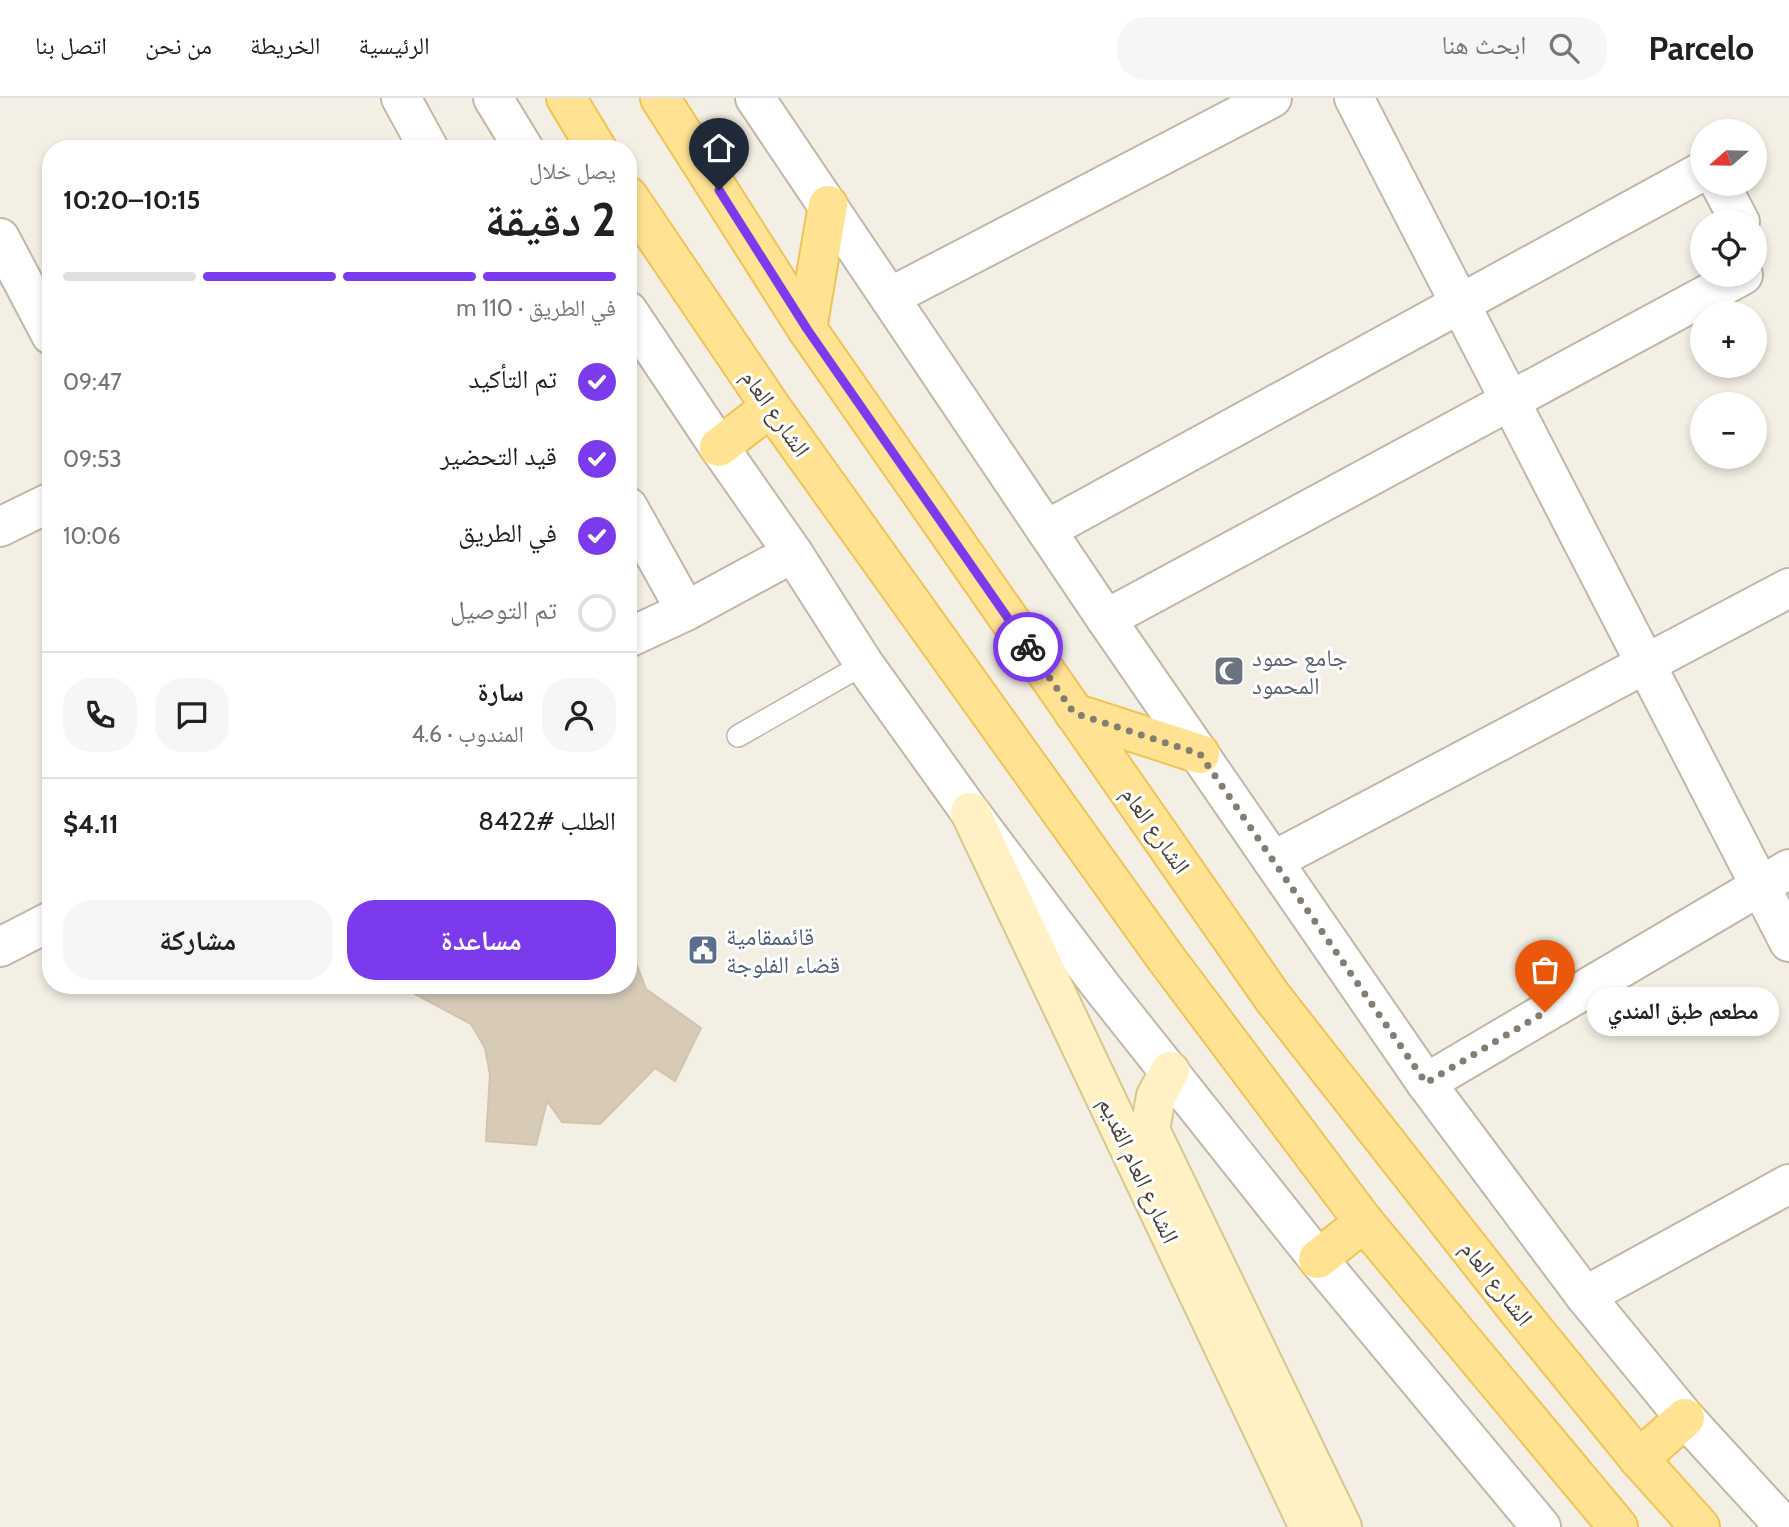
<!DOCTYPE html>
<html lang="ar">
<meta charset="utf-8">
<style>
:root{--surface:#fff;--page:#f6f6f6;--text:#202124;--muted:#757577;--line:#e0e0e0;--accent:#7c3aed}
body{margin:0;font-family:Cabin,"Noto Naskh Arabic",sans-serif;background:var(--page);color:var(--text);direction:rtl;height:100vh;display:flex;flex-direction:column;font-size:26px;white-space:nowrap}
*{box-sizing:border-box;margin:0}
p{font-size:23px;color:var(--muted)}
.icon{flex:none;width:38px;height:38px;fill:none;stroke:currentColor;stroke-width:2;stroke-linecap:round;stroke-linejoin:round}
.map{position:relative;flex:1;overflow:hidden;direction:ltr}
.drawer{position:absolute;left:42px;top:42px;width:595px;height:854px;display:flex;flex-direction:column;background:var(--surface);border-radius:28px;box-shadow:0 4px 10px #0003;direction:rtl}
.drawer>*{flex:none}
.needle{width:46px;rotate:250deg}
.buttons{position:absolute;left:1690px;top:21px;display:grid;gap:14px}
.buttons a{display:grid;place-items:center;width:77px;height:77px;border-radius:50%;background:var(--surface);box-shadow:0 4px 10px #0003;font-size:35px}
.pin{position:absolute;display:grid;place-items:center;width:60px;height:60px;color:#fff;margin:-72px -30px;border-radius:50% 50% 50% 0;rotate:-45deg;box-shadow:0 0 7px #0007}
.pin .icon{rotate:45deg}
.courier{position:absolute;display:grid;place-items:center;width:70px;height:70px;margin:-35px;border:5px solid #7c3aed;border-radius:50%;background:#fff;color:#222;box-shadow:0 2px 9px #0007}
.bubble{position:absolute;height:49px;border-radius:24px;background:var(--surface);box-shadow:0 4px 10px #0003;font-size:23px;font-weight:700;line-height:49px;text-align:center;direction:rtl}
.overview em{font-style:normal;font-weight:700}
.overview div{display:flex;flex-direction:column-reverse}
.overview{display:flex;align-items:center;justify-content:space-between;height:119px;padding:0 21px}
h1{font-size:46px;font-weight:700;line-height:52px}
.bar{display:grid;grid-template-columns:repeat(4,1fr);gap:10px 7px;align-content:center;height:84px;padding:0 21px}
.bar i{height:9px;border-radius:5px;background:var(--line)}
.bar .current{background:var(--accent)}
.bar p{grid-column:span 4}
.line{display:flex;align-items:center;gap:18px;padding:0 21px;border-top:2px solid var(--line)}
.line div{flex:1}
.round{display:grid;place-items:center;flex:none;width:74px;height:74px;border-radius:28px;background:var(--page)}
ol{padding:0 21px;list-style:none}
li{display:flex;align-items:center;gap:21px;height:77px}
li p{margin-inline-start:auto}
li .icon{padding:7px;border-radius:50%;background:var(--accent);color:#fff;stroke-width:4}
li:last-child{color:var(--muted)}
li i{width:38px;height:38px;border:4px solid var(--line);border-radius:50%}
.action{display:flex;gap:14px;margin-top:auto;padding:14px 21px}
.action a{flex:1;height:80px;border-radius:28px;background:var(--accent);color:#fff;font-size:28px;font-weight:700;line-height:80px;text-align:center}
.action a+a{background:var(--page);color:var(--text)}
header{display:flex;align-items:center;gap:42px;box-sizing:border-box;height:98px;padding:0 35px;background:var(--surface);border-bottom:2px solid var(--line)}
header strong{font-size:33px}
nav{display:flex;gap:38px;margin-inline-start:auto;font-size:24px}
.search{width:490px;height:63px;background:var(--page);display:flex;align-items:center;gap:18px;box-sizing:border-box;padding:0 24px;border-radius:28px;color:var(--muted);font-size:26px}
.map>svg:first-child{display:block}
</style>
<header>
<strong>Parcelo</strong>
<div class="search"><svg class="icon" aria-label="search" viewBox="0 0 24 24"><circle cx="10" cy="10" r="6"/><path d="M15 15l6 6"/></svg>ابحث هنا</div>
<nav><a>الرئيسية</a><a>الخريطة</a><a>من نحن</a><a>اتصل بنا</a></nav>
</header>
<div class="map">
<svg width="1789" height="1429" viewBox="0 0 1789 1429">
<rect width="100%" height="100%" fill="#f4efe4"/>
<polygon fill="#d7cbb8" stroke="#d2c3ab" stroke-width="2" points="628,844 646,891 701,930 675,983 655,970 600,1026 562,1024 547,1003 536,1047 486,1043 490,976 485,950 471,926 415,896 420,887 628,887"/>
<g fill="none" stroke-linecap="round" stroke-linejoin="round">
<g stroke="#c0b7a6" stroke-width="24">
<polyline id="service" points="738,638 864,566"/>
</g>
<g stroke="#c0b7a6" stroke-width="42">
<g id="minor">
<polyline points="401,0 429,51"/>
<polyline points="1354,0 1789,844"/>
<polyline points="1720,86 1740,124"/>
<polyline points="0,140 51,237"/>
<polyline points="890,199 1272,0"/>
<polyline points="628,409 686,513"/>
<polyline points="0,429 51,404"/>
<polyline points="1046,432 1703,73"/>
<polyline points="1106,521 1743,177"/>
<polyline points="1273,763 1789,490"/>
<polyline points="1426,985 1789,771"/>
<polyline points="1585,1198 1789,1086"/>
</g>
</g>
<g stroke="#c0b7a6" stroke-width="42">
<g id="tertiary">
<polyline points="493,0 524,51"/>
<polyline points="755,0 1106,521 1426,985 1585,1198 1685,1320 1785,1429"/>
<polyline points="628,213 719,349 793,455 864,566 970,714 1101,888 1318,1161 1541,1429"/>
<polyline points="628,540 686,513 793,455"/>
<polyline points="0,849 51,823"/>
</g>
</g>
<g stroke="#d8c68f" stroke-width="42">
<g id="secondary">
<polyline points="970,714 1309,1429"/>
<polyline points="1170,973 1156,998 1150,1032 1342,1429"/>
</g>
</g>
<g stroke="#efc457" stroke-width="42">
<g id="primary">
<polyline points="566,0 597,51"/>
<polyline points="660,0 807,231 1273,900 1517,1211 1639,1361 1700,1429"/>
<polyline points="628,98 771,309 1165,859 1364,1124 1618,1429"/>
<polyline points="807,231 828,107"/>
<polyline points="719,349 771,309"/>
<polyline points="1074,615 1200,656"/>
<polyline points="1318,1161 1364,1124"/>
<polyline points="1639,1361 1685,1320"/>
</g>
</g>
<use href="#service" stroke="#fff" stroke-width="21"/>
<use href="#minor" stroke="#fff" stroke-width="38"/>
<use href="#tertiary" stroke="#fff" stroke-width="38"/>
<use href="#secondary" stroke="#fff1c3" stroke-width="38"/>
<use href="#primary" stroke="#ffe292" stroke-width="38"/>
</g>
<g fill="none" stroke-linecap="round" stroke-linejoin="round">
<polyline stroke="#847d71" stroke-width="7" stroke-dasharray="0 12.6" points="1028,549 1074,615 1200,656 1426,985 1545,914"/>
<polyline stroke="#7c3aed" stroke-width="9" points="719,92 807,231 1028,549"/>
</g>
<defs>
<g id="mosque-square" transform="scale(1.575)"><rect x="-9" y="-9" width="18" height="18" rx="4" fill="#6b7280" stroke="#fff"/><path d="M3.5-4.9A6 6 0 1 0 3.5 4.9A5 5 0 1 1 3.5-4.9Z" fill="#fff"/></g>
<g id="civic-square" transform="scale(1.575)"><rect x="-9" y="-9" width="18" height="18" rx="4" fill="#5c6f8a" stroke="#fff"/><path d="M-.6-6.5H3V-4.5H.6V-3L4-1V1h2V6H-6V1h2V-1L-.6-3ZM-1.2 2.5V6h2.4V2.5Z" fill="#fff"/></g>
</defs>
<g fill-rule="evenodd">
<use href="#mosque-square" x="1229" y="573"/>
<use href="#civic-square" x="703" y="852"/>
</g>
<g text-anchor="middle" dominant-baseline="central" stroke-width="6" stroke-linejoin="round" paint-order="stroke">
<g font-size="24" fill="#473f33" stroke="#fff">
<text transform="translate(776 315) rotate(55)">الشارع العام</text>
<text transform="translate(1156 732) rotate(55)">الشارع العام</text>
<text transform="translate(1139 1072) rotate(65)">الشارع العام القديم</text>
<text transform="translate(1497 1185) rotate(52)">الشارع العام</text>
</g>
<g font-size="24" fill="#5b616d" stroke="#fff" text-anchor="start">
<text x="1252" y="559">جامع حمود<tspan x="1252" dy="28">المحمود</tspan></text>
</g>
<g font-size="24" fill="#4e5e75" stroke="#fff" text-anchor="start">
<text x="726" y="838">قائممقامية<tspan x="726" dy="28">قضاء الفلوجة</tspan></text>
</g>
</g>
</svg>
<div class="buttons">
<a><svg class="needle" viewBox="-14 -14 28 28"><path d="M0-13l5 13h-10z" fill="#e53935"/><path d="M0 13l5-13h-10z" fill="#757577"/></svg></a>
<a><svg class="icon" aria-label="locate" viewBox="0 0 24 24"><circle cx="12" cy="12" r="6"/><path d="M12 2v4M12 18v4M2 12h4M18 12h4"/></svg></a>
<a>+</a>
<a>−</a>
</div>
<div class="pin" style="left:1545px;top:914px;background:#ea580c"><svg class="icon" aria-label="bag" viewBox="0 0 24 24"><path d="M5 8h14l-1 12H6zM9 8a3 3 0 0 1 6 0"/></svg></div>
<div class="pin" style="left:719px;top:92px;background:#1f2937"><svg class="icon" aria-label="home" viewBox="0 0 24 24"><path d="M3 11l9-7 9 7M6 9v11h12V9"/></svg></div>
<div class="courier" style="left:1028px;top:549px"><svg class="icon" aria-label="bike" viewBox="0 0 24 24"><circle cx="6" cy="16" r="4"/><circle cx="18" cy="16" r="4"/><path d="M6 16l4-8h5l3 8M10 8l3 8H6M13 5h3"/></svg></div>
<div class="bubble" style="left:1587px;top:889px;width:192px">مطعم طبق المندي</div>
<section class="drawer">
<div class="overview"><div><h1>2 دقيقة</h1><p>يصل خلال</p></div><em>10:15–10:20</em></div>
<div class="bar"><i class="current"></i><i class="current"></i><i class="current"></i><i></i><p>في الطريق · 110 m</p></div>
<ol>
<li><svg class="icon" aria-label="check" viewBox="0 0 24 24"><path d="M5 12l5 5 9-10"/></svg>تم التأكيد<p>09:47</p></li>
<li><svg class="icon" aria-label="check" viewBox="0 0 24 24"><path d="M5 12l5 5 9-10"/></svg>قيد التحضير<p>09:53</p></li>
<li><svg class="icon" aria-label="check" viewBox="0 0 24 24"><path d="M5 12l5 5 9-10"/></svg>في الطريق<p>10:06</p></li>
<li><i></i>تم التوصيل</li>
</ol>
<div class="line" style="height:126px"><a class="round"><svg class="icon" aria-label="person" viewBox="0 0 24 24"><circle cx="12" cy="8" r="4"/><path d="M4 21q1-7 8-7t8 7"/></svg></a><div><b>سارة</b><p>المندوب · 4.6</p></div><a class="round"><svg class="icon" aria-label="chat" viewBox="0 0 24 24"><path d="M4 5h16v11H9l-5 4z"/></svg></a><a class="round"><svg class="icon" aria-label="phone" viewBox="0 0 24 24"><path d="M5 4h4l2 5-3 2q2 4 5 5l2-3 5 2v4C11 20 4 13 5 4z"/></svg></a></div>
<div class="line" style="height:91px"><div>الطلب #8422</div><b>$4.11</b></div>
<div class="action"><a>مساعدة</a><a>مشاركة</a></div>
</section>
</div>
